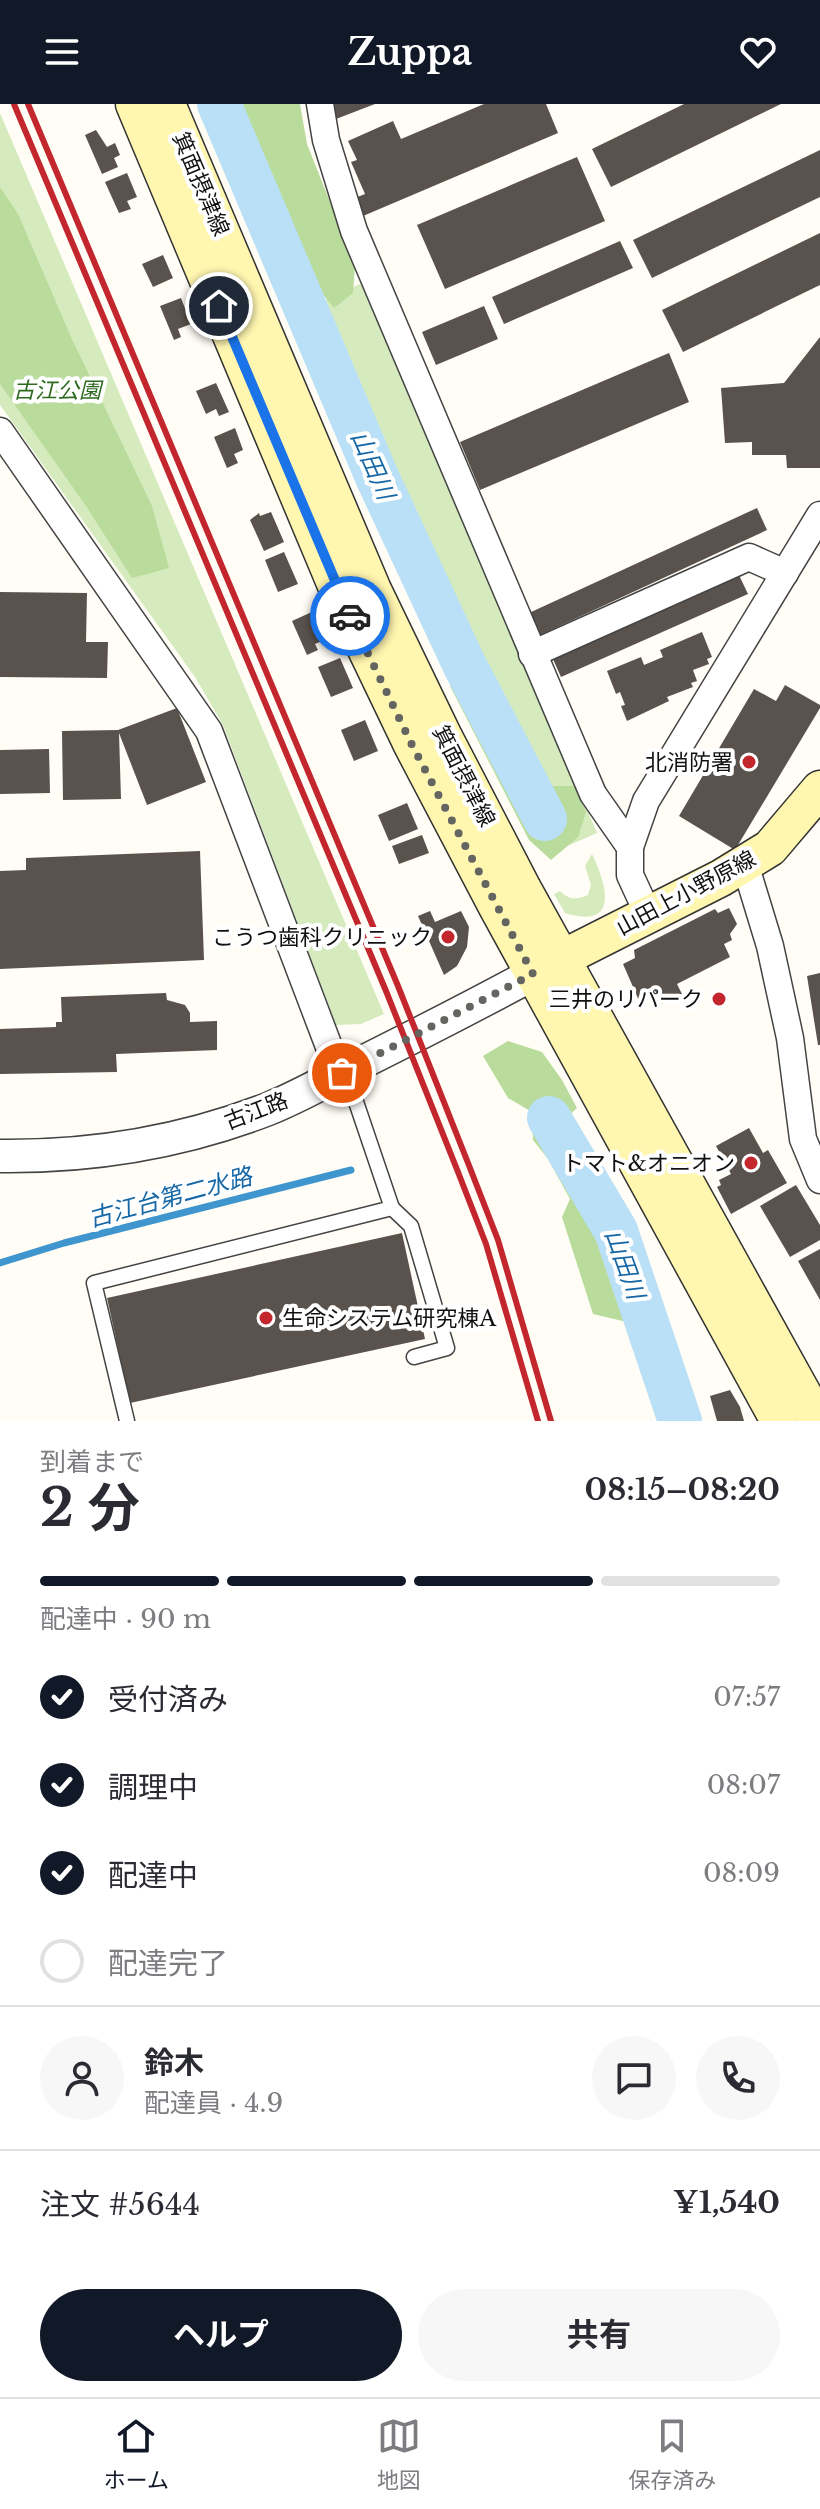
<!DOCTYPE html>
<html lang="ja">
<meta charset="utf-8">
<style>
:root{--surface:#fff;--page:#f7f7f7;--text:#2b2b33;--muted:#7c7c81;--line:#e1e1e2;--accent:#111827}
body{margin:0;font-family:"Libre Baskerville","Noto Sans JP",serif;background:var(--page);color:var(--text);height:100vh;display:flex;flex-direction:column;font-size:30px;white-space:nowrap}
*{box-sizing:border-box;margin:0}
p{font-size:26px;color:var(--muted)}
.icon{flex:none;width:44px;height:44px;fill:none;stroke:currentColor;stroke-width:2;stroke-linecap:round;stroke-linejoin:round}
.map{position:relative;height:1317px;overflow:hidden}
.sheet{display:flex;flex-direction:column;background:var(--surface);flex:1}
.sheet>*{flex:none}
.pin{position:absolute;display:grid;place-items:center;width:68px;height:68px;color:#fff;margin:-34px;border:4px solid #fff;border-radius:50%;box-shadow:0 2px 8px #0007}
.courier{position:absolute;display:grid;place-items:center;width:80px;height:80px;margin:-40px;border:6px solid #1a73e8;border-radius:50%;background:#fff;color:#222;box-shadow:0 2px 10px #0007}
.headline em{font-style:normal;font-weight:700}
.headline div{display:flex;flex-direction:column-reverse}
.headline{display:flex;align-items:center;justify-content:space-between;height:136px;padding:0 40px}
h1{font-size:52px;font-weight:700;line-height:60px}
.bar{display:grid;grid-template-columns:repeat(4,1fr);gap:12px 8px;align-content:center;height:96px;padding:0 40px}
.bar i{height:10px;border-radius:6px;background:var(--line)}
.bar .active{background:var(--accent)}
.bar p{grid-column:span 4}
.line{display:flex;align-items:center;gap:20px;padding:0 40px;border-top:2px solid var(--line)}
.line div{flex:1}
.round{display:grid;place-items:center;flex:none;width:84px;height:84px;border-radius:42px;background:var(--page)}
ol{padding:0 40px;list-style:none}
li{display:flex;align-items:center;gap:24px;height:88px}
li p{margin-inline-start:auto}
li .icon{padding:8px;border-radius:50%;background:var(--accent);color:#fff;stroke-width:4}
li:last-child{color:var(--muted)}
li i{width:44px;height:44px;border:4px solid var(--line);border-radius:50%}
.cta{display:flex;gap:16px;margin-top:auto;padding:16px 40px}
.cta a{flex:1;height:92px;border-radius:48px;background:var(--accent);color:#fff;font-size:32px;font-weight:700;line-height:92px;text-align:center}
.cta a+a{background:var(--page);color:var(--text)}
header{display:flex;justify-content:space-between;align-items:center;height:104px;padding:0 40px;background:var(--accent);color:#fff;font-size:36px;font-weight:700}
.menu{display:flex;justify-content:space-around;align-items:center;height:112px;border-top:2px solid var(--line);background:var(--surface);font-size:22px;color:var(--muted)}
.menu a{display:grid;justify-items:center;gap:4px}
.menu .active{color:var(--accent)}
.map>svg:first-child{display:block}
</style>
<header><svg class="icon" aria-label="menu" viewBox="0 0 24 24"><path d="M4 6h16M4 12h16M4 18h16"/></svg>Zuppa<svg class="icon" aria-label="heart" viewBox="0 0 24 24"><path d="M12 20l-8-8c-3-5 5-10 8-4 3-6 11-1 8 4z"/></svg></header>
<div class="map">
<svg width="820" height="1317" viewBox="0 0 820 1317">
<rect width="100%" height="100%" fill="#fffdf5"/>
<g fill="#d5ebbd">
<polygon points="0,9 384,910 361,920 336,921 223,621 195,573 0,301"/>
<polygon points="362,179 597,729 565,743 553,696 543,667 526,657 394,371 320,199"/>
<path d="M592 750C607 781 620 826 565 809L554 790 560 787C569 796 577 796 588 791L591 781 585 762Z"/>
</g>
<g fill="#b9dc9c">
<polygon points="237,0 300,0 307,40 355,161 353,189 334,204 309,174"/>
<polygon points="0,83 18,110 71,233 152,402 169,464 132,474 86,402 0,280"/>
<polygon points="477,561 521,648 515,666 541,682 574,682 586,708 578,733 551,756 529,736 450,582 455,562"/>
<polygon points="508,937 542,948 562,976 577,1004 560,1020 604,1128 651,1193 631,1219 593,1210 562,1113 570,1095 548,1055 533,1036 532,1008 508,994 483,952"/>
</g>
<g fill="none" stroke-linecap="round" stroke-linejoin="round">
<polyline stroke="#3f96cf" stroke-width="7" points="0,1159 64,1139 351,1066"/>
<g stroke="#b9e0f7" stroke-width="44">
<polyline points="219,0 377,373 464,560 545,715"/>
<polyline points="549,1014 616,1127 680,1317"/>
</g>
</g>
<g fill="#5a524d">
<polygon points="333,0 375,0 336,15"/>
<polygon points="484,0 546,0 558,29 363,112 355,94 365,90 351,58 357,56 348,37 393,17 401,35"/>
<polygon points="684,0 781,0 611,83 592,45"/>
<polygon points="96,26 107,43 115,39 120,51 114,54 118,63 102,70 85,31"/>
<polygon points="820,46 820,93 652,174 633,136"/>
<polygon points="577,53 605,117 445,185 417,121"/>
<polygon points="127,69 137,93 127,97 131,105 119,109 105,78"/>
<polygon points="820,129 820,181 683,248 662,206"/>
<polygon points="620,137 633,164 504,220 492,193"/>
<polygon points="163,151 173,174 153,183 142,160"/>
<polygon points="181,194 191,220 178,225 181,233 174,236 160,202"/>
<polygon points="484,202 498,235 436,261 422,228"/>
<polygon points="820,233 820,364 787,364 786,351 752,351 752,338 725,339 721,284 784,279"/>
<polygon points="669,249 689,298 480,386 460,338"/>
<polygon points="216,279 229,308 219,312 216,305 206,310 196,287"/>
<polygon points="235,324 243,346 234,350 238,359 227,364 214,333"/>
<polygon points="757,404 767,426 540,531 529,509"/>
<polygon points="271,408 284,438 264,447 250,416 259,409 260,412"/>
<polygon points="284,448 298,480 278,488 265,456"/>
<polygon points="738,469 748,490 561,573 552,553"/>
<polygon points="0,488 87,489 86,538 108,538 107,574 0,573"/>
<polygon points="314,507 327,535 315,540 318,546 307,551 292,517"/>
<polygon points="702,528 712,553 707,555 709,560 693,566 697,577 691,579 693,583 667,593 669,597 627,617 621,602 625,601 620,588 616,590 607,567 641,553 644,561 663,553 660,546"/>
<polygon points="340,554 353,584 331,593 318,563"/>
<polygon points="785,581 820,601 820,604 735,746 679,712 754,585 776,597"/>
<polygon points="177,604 206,678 147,701 119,629 121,695 63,696 62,627 118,626"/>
<polygon points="365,616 378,647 354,657 341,626"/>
<polygon points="49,645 50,689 0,690 0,646"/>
<polygon points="407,699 418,725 389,737 378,711"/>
<polygon points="422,731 429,749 399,760 392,742"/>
<polygon points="200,747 204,856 0,865 0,767 26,766 26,754"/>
<polygon points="729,804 737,820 730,830 732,836 724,840 730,853 677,880 682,890 662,900 660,895 654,898 652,893 640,899 623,860 635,854 634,846 715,805 718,809"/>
<polygon points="430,807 435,818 461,807 469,823 467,843 457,862 444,871 418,812"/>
<polygon points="820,869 820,941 818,941 807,872"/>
<polygon points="166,889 167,896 185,901 190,909 190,918 217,917 217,946 116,950 117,968 0,970 0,925 56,923 56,918 62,918 61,893"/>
<polygon points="749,1024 763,1049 768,1046 787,1079 731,1110 717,1083 721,1081 719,1076 731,1070 716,1042"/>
<polygon points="796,1081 820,1121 820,1136 790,1153 760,1102"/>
<polygon points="402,1129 425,1235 130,1299 107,1194"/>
<polygon points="820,1145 820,1196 798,1157"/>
<polygon points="730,1286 740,1303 744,1317 717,1317 710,1292"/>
</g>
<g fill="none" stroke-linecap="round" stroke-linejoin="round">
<g stroke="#444" stroke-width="17">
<g id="service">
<polyline points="392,1104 411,1122 447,1244 414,1253"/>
<polyline points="127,1317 94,1179 392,1104 352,986 342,969"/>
</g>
</g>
<g stroke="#444" stroke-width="29">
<g id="minor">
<polyline points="320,0 326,36 354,127 593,690 630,743"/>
<polyline points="0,327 209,627 331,948 342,969"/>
<polyline points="532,550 749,453 785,469"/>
<polyline points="745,760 770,842 790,934 803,1035 820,1076"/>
<polyline points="648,810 630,771 630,743 646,697 820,411"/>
</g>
</g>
<g stroke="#444" stroke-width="35">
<path id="tertiary" d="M0 1052C91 1053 183 1038 268 1005 298 993 326 977 355 962 415 932 474 902 533 870"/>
</g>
<g stroke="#333" stroke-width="39">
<g id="secondary">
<polyline points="134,0 340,491 412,641 497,803 779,1317"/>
<polyline points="167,0 373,486 443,631 523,785 818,1317"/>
<polyline points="541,865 721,774 770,744 820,685"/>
</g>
</g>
<use href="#service" stroke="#fff" stroke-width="14"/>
<use href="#minor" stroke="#fff" stroke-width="26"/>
<use href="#tertiary" stroke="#fff" stroke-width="32"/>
<use href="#secondary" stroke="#fff6b0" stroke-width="36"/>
<g stroke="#c4262e" stroke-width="6">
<polyline points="14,0 386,887 458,1068 486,1140 538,1317"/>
<polyline points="28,0 398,882 470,1064 498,1136 551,1317"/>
</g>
</g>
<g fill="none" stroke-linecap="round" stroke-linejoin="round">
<polyline stroke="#646461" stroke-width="8" stroke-dasharray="0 14.4" points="342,969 533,870 412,641 350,512"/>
<polyline stroke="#1a73e8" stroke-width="10" points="219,202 350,512"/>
</g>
<g fill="#c4262e" stroke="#fff" stroke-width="3">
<circle cx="749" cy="658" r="8"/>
<circle cx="448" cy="833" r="8"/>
<circle cx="719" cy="895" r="8"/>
<circle cx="751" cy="1059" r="8"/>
<circle cx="266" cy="1214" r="8"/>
</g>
<g text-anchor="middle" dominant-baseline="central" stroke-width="8" stroke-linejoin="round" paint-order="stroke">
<g font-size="22" fill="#111" stroke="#fff">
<text transform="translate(201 80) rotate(67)">箕面摂津線</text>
<text transform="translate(464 672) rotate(63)">箕面摂津線</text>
<text transform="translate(686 789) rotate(-28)">山田上小野原線</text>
<text transform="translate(256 1007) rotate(-21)">古江路</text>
</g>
<g font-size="22" font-style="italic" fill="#2f6b1f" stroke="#fff">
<text x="57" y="286">古江公園</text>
</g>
<g font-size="22" fill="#111" stroke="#fff" text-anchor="end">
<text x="733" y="658">北消防署</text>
<text x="432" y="833">こうつ歯科クリニック</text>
<text x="703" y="895">三井のリパーク</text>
<text x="735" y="1059">トマト&amp;オニオン</text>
<text x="282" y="1214" text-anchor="start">生命システム研究棟A</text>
</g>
<g font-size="24" font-style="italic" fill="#1768a6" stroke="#fff">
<text transform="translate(373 361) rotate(66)">山田川</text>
<text transform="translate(170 1093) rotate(-15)">古江台第二水路</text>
<text transform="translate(625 1160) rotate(70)">山田川</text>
</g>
</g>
</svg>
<div class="pin" style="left:342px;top:969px;background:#ea580c"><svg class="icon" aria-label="bag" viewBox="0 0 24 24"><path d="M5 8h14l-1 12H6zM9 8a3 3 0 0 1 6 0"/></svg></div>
<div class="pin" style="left:219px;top:202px;background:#1f2937"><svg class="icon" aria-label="home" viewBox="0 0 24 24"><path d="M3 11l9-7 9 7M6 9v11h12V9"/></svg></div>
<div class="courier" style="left:350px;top:512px"><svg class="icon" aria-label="car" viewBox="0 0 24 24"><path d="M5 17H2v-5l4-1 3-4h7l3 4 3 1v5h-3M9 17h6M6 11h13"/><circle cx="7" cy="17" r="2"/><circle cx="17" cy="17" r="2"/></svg></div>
</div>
<section class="sheet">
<div class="headline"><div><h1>2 分</h1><p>到着まで</p></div><em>08:15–08:20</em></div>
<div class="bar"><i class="active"></i><i class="active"></i><i class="active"></i><i></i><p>配達中 · 90 m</p></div>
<ol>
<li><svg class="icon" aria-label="check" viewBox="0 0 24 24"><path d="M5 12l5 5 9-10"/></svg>受付済み<p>07:57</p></li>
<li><svg class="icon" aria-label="check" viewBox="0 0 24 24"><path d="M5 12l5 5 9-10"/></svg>調理中<p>08:07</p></li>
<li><svg class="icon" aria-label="check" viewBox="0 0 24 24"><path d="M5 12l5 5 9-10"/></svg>配達中<p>08:09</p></li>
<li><i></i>配達完了</li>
</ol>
<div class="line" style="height:144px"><a class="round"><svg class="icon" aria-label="person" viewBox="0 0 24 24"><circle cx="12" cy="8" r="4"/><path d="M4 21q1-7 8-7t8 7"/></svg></a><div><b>鈴木</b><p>配達員 · 4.9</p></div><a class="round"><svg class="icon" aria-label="chat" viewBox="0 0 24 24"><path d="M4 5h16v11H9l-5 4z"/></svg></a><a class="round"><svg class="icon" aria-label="phone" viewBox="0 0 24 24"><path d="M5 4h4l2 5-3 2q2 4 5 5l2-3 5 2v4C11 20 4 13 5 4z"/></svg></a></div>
<div class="line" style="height:104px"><div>注文 #5644</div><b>¥1,540</b></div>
<div class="cta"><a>ヘルプ</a><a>共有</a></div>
</section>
<nav class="menu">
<a class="active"><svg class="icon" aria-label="home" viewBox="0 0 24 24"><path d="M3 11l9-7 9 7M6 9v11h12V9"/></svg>ホーム</a>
<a><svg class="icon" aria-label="map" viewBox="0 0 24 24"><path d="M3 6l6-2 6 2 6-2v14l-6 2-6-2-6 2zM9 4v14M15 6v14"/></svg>地図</a>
<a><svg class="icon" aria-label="saved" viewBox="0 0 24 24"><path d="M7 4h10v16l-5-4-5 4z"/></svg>保存済み</a>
</nav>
